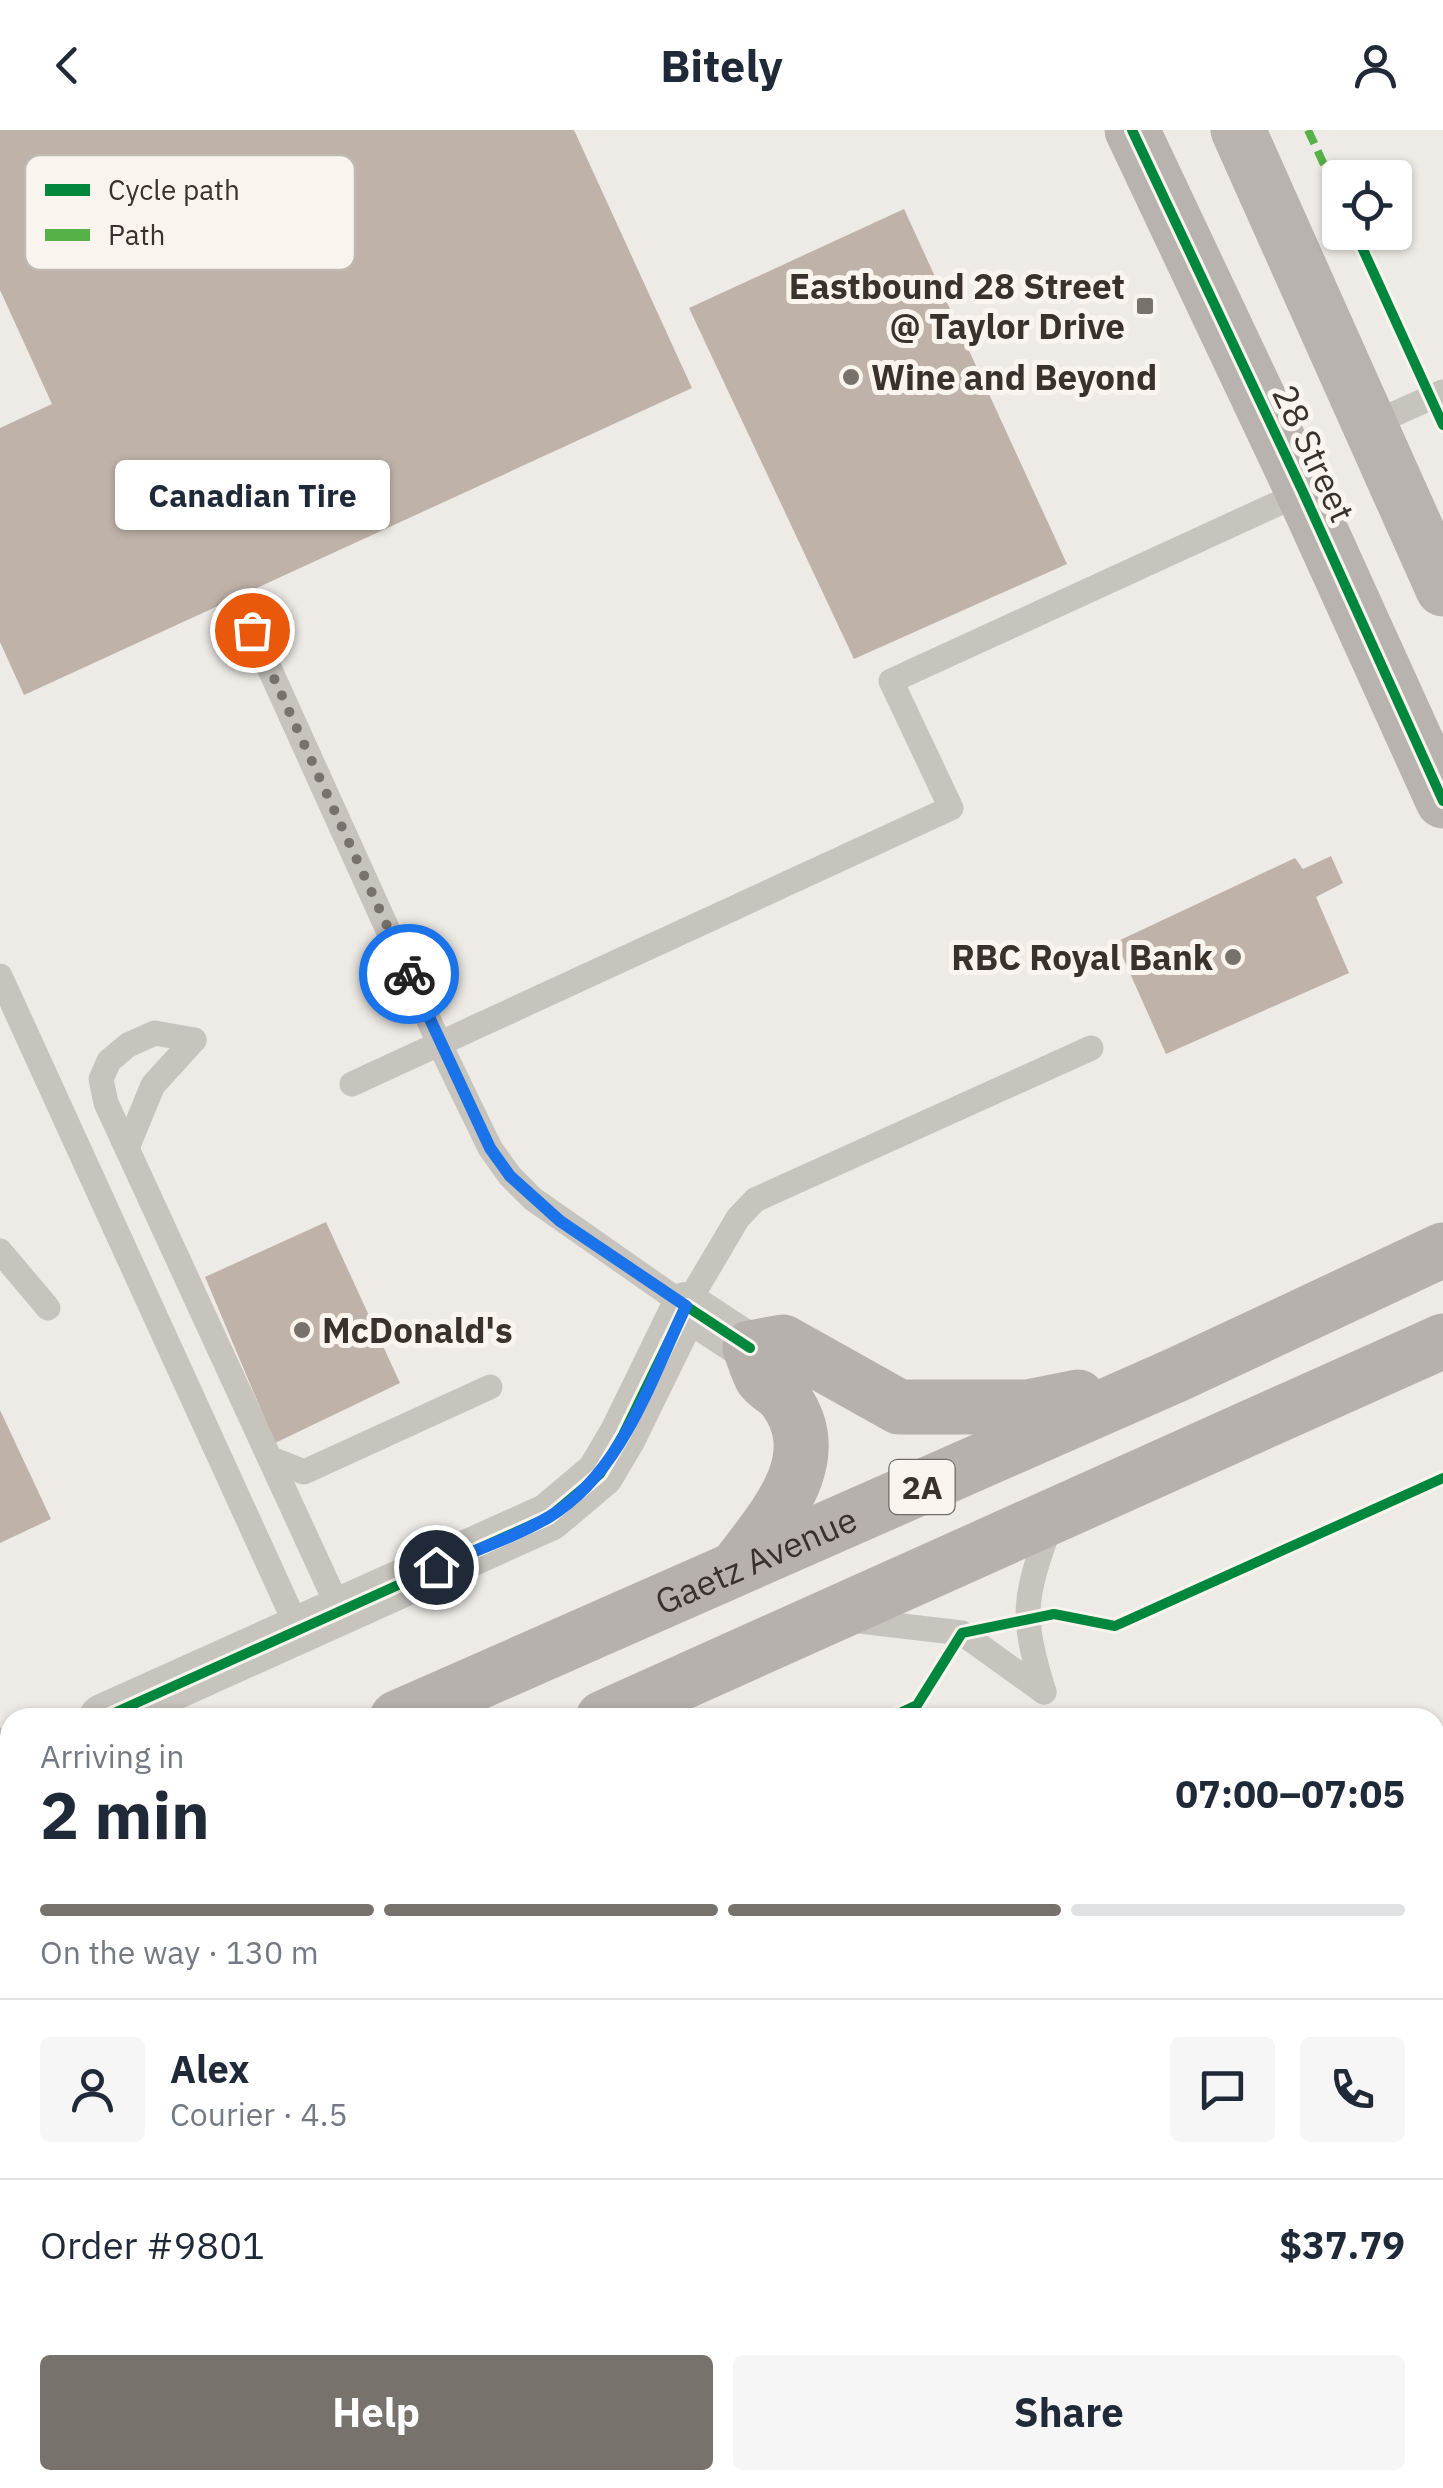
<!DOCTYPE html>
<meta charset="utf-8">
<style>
:root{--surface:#fff;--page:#f6f6f7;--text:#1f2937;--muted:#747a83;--line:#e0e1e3;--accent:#78726d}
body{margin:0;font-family:"IBM Plex Sans",sans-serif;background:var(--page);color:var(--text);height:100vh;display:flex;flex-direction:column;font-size:38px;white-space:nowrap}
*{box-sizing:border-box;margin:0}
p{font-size:32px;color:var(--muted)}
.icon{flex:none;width:55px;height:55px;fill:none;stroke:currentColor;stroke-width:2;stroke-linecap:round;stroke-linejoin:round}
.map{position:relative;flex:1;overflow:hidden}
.panel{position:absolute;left:0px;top:1578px;width:1445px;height:782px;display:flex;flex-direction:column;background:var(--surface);border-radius:30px 30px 0 0;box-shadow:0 2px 8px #0004}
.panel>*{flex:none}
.buttons{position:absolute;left:1322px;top:30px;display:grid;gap:20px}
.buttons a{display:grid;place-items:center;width:90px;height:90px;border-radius:10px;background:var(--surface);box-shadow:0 2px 8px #0004;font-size:50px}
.pin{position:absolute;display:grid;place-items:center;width:85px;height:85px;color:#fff;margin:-42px;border:5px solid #fff;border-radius:50%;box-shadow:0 2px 10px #0007}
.courier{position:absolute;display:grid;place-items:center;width:100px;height:100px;margin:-50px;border:8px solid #1a73e8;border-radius:50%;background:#fff;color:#222;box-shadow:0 2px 12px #0007}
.bubble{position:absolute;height:70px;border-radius:10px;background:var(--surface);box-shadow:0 2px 8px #0004;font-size:32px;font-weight:800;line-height:70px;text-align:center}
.summary em{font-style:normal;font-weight:800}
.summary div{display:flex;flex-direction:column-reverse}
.summary{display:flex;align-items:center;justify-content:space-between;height:170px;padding:0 40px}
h1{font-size:65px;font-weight:800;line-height:75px}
.bar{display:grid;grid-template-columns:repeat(4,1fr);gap:15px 10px;align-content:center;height:120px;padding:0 40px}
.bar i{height:12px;border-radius:8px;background:var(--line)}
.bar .selected{background:var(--accent)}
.bar p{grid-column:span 4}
.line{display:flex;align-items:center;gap:25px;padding:0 40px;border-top:2px solid var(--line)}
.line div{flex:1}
.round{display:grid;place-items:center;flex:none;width:105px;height:105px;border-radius:10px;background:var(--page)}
.action{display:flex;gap:20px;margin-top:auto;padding:20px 40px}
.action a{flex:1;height:115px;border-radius:10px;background:var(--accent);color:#fff;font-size:40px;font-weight:800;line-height:115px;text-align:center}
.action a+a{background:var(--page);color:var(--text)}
header{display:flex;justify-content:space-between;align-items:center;height:130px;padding:0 40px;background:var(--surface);font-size:45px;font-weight:800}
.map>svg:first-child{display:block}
</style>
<header><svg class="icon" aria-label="back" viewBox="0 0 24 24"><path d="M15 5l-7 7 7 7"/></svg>Bitely<svg class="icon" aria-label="person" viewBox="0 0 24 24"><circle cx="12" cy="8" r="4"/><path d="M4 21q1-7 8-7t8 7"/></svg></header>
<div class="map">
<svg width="1443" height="2358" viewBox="0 0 1443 2358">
<rect width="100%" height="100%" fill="#eeebe6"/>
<g fill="#bfb2a9">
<polygon points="0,0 574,0 692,258 24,565 0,512 0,298 52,274 0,160"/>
<polygon points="904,79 1067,434 854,529 689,178"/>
<polygon points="1331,726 1343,753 1316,767 1349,843 1166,924 1116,812 1295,728 1303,739"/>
<polygon points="326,1092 400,1253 275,1313 205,1147"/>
<polygon points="0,1280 51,1389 0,1413"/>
<polygon points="515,2350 1318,2350 1320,2358 516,2358"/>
</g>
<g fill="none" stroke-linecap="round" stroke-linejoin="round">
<g stroke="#c7c3bd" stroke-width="25">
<polyline points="1370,295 1443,262"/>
<polyline points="252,500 440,915 490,1018 510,1046 533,1069 686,1176 738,1088 755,1070 1091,918"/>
<polyline points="0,846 299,1501"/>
<polyline points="194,910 155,903 128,915 109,931 101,949 106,973 340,1481"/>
<polyline points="352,954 951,678 891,551 1303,362"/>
<polyline points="127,1018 153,955 194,910"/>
<polyline points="0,1121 48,1178"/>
<polyline points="271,1329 304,1342 490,1257"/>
<polyline points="851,1490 962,1503 1044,1562"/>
<path d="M1044 1562C1020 1484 1024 1468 1051 1393"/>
</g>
<g stroke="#c7c3bd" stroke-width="48">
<polyline points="103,1588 549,1387 600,1344 623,1305 686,1176 750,1218"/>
<polyline points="0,1622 10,1621"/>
</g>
<g stroke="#b8b3ae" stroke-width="55">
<polyline points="1132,0 1303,362 1443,671"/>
<polyline points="1238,0 1443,459"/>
</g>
<g stroke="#b6b1ac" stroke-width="55">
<path d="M738 1436C773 1388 829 1330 785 1269 779 1261 768 1256 762 1248 757 1240 754 1227 750 1218L783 1212 899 1277H1028L1078 1267"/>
<path id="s1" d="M397 1588 1176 1245 1443 1120"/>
<polyline points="603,1588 1443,1211"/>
<polyline points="0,1763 10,1758"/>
<polyline points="0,1851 10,1846"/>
</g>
<polyline stroke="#56b246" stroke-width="8" stroke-dasharray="15 8" stroke-linecap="butt" points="1308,0 1340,69"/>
<g stroke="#f9f5ee" stroke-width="16">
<g id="cycleway">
<polyline points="1132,0 1303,362 1443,671"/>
<polyline points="1355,102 1443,295"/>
<polyline points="103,1588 549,1387 600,1344 623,1305 686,1176 750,1218"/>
<polyline points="889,1588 917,1575 962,1503 1054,1484 1115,1496 1443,1348"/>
</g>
</g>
<use href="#cycleway" stroke="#00873e" stroke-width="10"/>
</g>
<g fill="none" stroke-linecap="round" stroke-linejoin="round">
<polyline stroke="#78726d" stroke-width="10" stroke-dasharray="0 18" points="252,500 409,844"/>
<path stroke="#1a73e8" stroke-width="12" d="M409 844 490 1018 510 1046 560 1091 686 1176C651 1249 622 1343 549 1387 515 1407 473 1421 436 1437"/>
</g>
<g fill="#78726d" stroke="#f9f5ee" stroke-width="4">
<rect x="1135" y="166" width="20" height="20" rx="5"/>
<circle cx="851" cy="247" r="10"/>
<circle cx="1233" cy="827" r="10"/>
<circle cx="302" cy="1200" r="10"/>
</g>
<g text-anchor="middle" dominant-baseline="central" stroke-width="10" stroke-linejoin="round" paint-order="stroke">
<rect fill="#f9f5ee" stroke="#726c66" stroke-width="2.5" x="889.5" y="1330" width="65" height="54" rx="8"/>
<g font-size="32" font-weight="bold" fill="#38312c">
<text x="922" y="1357">2A</text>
</g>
<g font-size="35" font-weight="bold" fill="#38312c" stroke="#f9f5ee" text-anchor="end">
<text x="1125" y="156">Eastbound 28 Street<tspan x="1125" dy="40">@ Taylor Drive</tspan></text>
<text x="871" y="247" text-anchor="start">Wine and Beyond</text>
<text x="1213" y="827">RBC Royal Bank</text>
<text x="322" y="1200" text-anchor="start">McDonald's</text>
</g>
<g font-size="35" fill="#38312c" stroke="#f9f5ee">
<text transform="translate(1314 323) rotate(65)">28 Street</text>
<text stroke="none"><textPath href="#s1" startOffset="392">Gaetz Avenue</textPath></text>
</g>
</g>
<rect x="25" y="25" width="330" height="115" rx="15" fill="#f9f5ee" stroke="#bfbab4" stroke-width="2.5"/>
<rect x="45" y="54" width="45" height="12" fill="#00873e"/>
<rect x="45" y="99" width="45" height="12" fill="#56b246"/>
<g font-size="28" fill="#38312c">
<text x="108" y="70">Cycle path</text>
<text x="108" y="115">Path</text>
</g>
</svg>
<div class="buttons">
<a><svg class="icon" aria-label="locate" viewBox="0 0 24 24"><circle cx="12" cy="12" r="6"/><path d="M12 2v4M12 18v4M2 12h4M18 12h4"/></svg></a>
</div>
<div class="pin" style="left:252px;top:500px;background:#ea580c"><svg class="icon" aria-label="bag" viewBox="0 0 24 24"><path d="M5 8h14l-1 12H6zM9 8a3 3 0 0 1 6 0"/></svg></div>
<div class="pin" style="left:436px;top:1437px;background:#1f2937"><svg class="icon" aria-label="home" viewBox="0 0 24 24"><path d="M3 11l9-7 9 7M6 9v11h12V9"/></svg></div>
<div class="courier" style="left:409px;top:844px"><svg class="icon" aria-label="bike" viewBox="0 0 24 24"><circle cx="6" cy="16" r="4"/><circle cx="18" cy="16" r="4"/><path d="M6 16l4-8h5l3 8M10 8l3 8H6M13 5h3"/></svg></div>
<div class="bubble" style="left:115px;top:330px;width:275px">Canadian Tire</div>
<section class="panel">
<div class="summary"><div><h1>2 min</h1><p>Arriving in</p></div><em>07:00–07:05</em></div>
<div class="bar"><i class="selected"></i><i class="selected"></i><i class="selected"></i><i></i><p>On the way · 130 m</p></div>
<div class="line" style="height:180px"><a class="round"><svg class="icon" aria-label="person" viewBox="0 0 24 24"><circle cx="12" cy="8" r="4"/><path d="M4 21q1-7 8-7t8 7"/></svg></a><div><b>Alex</b><p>Courier · 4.5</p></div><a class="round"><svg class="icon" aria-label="chat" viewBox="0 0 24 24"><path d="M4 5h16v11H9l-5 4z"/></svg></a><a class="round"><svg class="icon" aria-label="phone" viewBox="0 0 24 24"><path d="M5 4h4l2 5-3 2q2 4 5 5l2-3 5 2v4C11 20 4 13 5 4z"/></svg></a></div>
<div class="line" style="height:130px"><div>Order #9801</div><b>$37.79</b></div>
<div class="action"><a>Help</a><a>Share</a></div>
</section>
</div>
